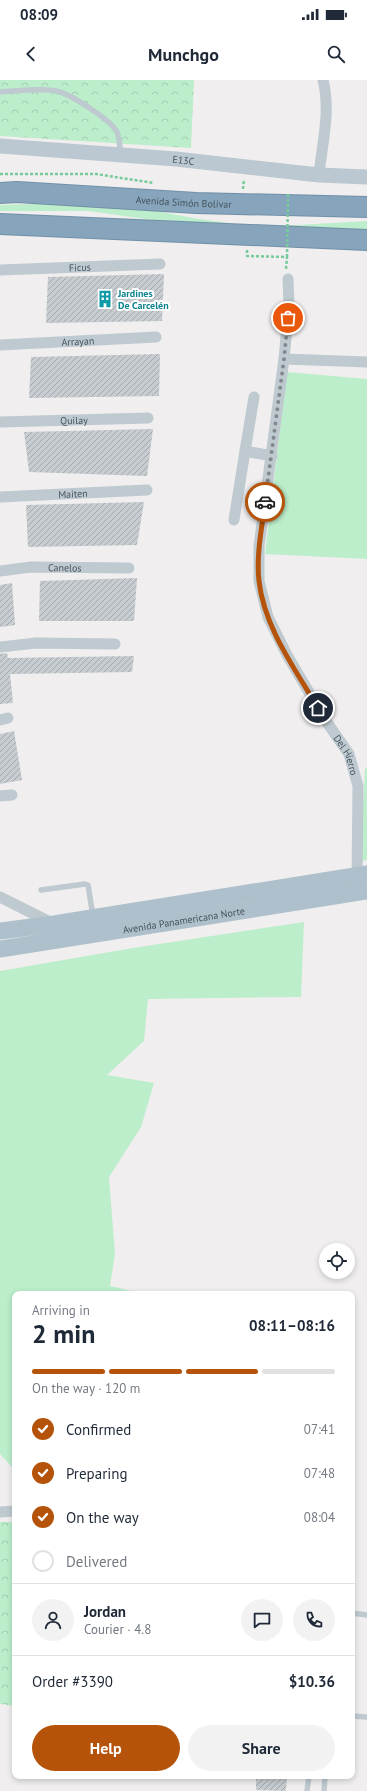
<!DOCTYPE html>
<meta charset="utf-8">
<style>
:root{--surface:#fff;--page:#f2f2f3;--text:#1f2937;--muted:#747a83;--line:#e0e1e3;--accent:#b45309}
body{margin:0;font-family:"PT Sans",sans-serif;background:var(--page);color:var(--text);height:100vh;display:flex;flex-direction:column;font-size:15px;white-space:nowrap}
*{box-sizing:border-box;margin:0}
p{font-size:13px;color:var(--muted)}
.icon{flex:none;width:22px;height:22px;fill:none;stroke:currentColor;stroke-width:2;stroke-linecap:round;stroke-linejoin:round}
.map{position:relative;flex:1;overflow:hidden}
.details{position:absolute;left:12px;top:1211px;width:343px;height:488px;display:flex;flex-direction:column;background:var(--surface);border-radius:8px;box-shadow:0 2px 6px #0003}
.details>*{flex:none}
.buttons{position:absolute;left:319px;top:1163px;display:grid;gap:8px}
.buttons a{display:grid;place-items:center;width:36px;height:36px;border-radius:50%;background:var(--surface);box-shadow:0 2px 6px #0003;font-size:20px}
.pin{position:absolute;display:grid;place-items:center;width:34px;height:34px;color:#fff;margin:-17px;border:2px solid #fff;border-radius:50%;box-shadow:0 1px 4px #0007}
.courier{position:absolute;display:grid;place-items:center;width:40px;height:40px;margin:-20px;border:3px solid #b45309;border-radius:50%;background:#fff;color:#222;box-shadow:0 1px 5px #0007}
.summary em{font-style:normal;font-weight:700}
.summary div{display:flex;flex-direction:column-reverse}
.summary{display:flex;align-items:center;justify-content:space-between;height:68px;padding:0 20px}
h1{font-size:26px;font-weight:700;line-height:30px}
.bar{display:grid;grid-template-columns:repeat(4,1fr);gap:6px 4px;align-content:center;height:48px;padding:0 20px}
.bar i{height:5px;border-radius:3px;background:var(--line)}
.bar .current{background:var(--accent)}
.bar p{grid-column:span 4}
.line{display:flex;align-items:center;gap:10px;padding:0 20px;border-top:1px solid var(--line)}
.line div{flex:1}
.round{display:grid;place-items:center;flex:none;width:42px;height:42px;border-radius:21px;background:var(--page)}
ol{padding:0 20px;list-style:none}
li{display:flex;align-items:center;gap:12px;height:44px}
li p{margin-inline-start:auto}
li .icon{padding:4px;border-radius:50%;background:var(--accent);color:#fff;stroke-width:4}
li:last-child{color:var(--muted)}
li i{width:22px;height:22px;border:2px solid var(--line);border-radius:50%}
.cta{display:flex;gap:8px;margin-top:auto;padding:8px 20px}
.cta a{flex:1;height:46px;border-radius:24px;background:var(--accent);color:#fff;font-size:16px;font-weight:700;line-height:46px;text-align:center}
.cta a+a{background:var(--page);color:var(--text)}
.status{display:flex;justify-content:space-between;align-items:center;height:28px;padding:0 20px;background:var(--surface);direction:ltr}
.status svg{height:11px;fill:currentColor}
header{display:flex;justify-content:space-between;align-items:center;height:52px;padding:0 20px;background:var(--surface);font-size:18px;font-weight:700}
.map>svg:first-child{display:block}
</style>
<div class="status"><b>08:09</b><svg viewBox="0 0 49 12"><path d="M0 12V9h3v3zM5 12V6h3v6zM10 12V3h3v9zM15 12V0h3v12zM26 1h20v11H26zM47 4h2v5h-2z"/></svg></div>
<header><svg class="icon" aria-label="back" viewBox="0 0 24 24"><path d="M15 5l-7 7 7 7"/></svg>Munchgo<svg class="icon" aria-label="search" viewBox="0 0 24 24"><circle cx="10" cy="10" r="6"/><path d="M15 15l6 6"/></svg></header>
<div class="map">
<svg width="367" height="1711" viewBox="0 0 367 1711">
<defs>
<pattern id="forest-crowns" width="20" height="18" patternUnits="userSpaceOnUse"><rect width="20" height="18" fill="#bceecb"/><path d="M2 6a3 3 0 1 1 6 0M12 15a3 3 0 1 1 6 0" fill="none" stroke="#a3ceb1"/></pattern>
<pattern id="building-hatch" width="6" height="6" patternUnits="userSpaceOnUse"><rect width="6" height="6" fill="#c7ccd0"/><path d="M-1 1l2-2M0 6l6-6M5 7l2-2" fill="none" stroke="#a3a8ac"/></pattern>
</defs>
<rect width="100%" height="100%" fill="#f0eeee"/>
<g fill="#bceecb">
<polygon points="66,123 141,128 193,138 241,145 299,145 367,141 367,149 334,151 189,145 88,131 0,131 0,125"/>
<polygon points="287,292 367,299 367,479 265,474"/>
<polygon points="367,687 367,780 360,781 365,689"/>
<polygon points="304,842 301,917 148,919 144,961 107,995 154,1003 141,1047 109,1097 115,1174 110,1206 144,1214 15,1214 15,1395 14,1389 0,1374 0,891 133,868"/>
</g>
<g fill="url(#forest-crowns)">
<polygon points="0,0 194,0 191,68 0,56"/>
<polygon points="0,1442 15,1442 15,1626 0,1624"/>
</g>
<g fill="url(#building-hatch)">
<polygon points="164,194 162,241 46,243 48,197"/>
<polygon points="160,274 159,316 29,318 31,277"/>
<polygon points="153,349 147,396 29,392 24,352"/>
<polygon points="144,422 137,465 28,467 26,425"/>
<polygon points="137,498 134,541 39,541 40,501"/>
<polygon points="12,503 15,545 0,547 0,505"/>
<polygon points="7,573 8,578 134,576 132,592 10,594 13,623 0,624 0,574"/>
<polygon points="14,651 22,700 0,704 0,654"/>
<polygon points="261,1696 287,1696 286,1711 256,1710 256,1698 261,1698"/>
</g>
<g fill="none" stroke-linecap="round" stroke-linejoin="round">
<g stroke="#7190a8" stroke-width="22">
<g id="highway">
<path id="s9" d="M0 113 17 112 196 123 367 127"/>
<polyline points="0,144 367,160"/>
</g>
</g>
<g stroke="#75cb99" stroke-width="2.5" stroke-dasharray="3 2" stroke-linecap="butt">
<polyline points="0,94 96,94 154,103"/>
<polyline points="243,109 244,99"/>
<polyline points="247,170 247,176 287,177 286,189"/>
</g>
<g stroke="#bec9d0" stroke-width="5.5">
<path d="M0 12C18 11 38 8 56 11 69 13 111 40 117 52 120 59 120 67 120 74"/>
<polyline points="41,810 85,804 88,805 93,836"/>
<polyline points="352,1533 367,1535"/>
<polyline points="352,1636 367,1637"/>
<polyline points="307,1711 309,1696"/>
<polyline points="324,1711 325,1696"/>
</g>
<g stroke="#bec9d0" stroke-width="11">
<path d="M319 95C322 63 331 32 323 0"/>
<path id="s1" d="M0 190 160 184"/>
<path id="s2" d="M288 199 289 225 284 279 259 466V501L268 537 287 575 326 641 349 674 358 706 357 802"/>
<path id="s3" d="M0 265 156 257"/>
<polyline points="284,279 367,282"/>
<path id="s4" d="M0 342 148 338"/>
<polyline points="245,371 254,317"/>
<path id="s5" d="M0 417 147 410"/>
<polyline points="234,440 245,371 272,376"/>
<path id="s6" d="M0 491 31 487 129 488"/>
<polyline points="0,567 36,563 115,564"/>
<polyline points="0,640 8,638"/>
<polyline points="0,716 12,715"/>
<polyline points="0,817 52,843"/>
<polyline points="0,1432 15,1431"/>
</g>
<path stroke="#bbc8d1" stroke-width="15" id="s7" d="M0 66 176 79 319 95 367 97"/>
<g stroke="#aec0cc" stroke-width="17">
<polyline points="0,851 54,844 367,794"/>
<path id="s8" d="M0 869 367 811"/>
</g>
<use href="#highway" stroke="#86a5bc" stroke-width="20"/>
<polyline stroke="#75cb99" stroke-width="2.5" stroke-dasharray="3 2" stroke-linecap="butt" points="287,177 288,114"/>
</g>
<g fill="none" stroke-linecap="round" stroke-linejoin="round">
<polyline stroke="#82898e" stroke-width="4" stroke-dasharray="0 7.2" points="265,422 284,279 288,238"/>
<path stroke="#b45309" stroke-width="5" d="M265 422C262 448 256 475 259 501 264 547 295 589 318 628"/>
</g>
<defs>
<g id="building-bare" transform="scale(1.38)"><path d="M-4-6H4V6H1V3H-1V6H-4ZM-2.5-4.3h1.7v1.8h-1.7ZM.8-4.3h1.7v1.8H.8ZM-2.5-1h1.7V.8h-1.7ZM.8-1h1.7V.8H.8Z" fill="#0f9aa8" stroke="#fff" stroke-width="2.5" paint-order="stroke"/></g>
</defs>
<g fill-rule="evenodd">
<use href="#building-bare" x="105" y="219"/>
</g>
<g text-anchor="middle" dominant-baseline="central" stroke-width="4" stroke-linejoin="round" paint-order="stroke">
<g font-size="10" fill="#46535b" stroke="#fff">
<text stroke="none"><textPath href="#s7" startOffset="184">E13C</textPath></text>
<text stroke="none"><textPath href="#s9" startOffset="184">Avenida Simón Bolívar</textPath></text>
<text stroke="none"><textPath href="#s1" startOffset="80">Ficus</textPath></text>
<text stroke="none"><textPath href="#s3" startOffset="78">Arrayan</textPath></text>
<text stroke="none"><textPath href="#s4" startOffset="74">Quilay</textPath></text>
<text stroke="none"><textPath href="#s5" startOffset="73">Maiten</textPath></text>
<text stroke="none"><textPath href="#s6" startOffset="65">Canelos</textPath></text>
<text stroke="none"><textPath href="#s2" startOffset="500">Del Hierro</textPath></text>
<text stroke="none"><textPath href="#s8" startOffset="186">Avenida Panamericana Norte</textPath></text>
</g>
<g font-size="10" font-weight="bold" fill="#0d838f" stroke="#fff" text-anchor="start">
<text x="118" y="213">Jardines<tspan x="118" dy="12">De Carcelén</tspan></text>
</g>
</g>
</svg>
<div class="buttons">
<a><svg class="icon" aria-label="locate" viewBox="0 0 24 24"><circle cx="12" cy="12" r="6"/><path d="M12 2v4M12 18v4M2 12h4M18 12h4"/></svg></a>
</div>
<div class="pin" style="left:288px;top:238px;background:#ea580c"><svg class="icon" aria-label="bag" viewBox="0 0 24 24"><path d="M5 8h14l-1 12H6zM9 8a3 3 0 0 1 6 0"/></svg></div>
<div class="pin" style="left:318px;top:628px;background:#1f2937"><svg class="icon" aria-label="home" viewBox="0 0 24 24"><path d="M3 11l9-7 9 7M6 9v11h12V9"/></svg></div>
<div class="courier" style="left:265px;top:422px"><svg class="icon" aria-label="car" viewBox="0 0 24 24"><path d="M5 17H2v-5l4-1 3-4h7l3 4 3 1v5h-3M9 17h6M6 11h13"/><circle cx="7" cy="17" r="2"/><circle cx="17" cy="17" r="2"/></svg></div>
<section class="details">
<div class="summary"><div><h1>2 min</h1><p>Arriving in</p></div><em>08:11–08:16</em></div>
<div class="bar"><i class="current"></i><i class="current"></i><i class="current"></i><i></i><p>On the way · 120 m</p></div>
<ol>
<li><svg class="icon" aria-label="check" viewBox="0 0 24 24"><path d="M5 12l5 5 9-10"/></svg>Confirmed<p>07:41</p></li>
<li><svg class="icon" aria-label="check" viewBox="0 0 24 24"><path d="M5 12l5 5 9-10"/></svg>Preparing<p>07:48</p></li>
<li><svg class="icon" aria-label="check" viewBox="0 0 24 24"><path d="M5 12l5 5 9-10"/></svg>On the way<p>08:04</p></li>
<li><i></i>Delivered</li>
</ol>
<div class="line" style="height:72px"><a class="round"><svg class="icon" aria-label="person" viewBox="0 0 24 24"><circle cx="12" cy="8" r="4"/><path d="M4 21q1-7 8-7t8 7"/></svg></a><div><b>Jordan</b><p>Courier · 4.8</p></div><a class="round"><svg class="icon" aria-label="chat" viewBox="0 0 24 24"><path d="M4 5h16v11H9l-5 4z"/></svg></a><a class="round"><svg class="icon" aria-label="phone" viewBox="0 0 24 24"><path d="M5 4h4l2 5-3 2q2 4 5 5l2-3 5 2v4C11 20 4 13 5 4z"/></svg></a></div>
<div class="line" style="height:52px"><div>Order #3390</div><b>$10.36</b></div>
<div class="cta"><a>Help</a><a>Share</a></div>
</section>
</div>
